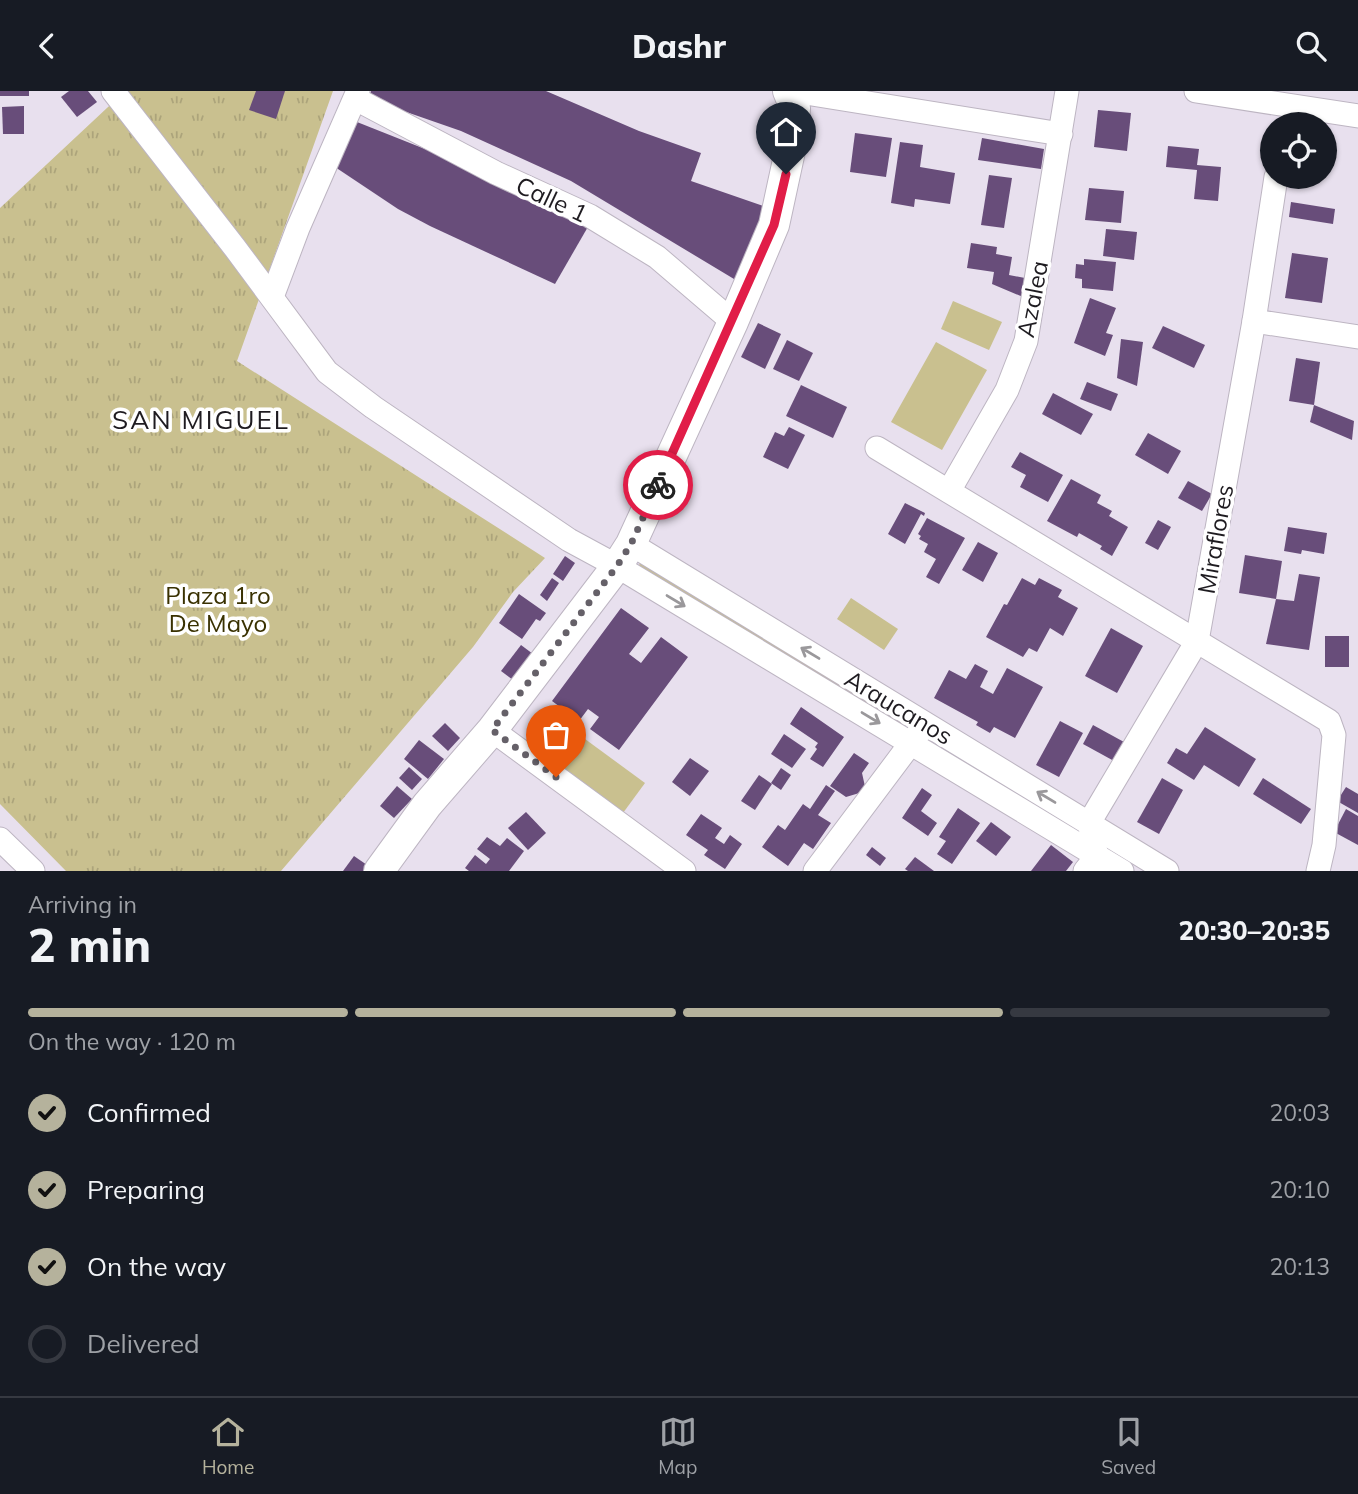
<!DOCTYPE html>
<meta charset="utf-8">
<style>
:root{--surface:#171b24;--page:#242831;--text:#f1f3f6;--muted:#9ea1a6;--line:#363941;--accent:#b5b29c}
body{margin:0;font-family:Mulish,sans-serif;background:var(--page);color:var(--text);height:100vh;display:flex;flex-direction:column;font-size:26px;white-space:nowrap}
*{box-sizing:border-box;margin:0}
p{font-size:23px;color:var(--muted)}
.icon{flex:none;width:38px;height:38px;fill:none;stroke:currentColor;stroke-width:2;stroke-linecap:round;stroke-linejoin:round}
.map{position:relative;height:780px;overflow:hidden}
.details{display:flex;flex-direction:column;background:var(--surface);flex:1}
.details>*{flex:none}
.buttons{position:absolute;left:1260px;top:21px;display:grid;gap:14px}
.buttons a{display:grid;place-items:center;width:77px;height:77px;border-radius:50%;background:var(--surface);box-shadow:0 2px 5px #0004;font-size:35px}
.pin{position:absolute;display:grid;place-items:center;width:60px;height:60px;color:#fff;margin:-72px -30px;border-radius:50% 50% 50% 0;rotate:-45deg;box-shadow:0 0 7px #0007}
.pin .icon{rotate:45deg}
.courier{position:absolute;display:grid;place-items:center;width:70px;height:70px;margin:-35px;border:5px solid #e11d48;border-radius:50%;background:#fff;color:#222;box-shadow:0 2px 9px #0007}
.overview em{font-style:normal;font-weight:800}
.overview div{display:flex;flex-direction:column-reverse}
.overview{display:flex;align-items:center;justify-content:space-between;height:119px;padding:0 28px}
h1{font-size:46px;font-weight:800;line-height:52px}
.bar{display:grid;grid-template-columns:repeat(4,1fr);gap:10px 7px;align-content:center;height:84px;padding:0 28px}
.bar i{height:9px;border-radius:5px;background:var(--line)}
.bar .active{background:var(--accent)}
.bar p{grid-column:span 4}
ol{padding:0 28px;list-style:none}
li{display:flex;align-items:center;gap:21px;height:77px}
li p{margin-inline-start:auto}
li .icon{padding:7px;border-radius:50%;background:var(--accent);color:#111;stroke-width:4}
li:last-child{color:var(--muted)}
li i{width:38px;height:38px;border:4px solid var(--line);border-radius:50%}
header{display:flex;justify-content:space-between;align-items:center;height:91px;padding:0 28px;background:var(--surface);font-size:32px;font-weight:800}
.menu{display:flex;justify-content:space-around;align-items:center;height:98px;border-top:2px solid var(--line);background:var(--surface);font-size:19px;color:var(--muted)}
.menu a{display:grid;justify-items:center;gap:4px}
.menu .active{color:var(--accent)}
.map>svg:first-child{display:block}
</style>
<header><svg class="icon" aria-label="back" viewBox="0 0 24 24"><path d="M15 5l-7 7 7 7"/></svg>Dashr<svg class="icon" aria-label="search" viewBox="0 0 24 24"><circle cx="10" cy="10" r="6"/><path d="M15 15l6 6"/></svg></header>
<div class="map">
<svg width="1358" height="780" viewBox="0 0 1358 780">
<defs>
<pattern id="park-tufts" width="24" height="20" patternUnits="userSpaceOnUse" patternTransform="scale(1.75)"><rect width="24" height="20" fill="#c9c08f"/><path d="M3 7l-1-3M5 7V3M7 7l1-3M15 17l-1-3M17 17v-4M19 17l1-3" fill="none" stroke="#aca47b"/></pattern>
</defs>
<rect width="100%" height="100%" fill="#e8e0ee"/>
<g fill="#c9c08f">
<polygon points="953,210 1002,231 989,259 941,238"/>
<polygon points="936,251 987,279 942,359 891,331"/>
<polygon points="640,471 907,633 903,636 639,475"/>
<polygon points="851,507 898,538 884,559 837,528"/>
<polygon points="585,648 645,692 623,722 563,678"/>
</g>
<polygon fill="url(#park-tufts)" points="123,0 333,0 237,270 545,467 513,501 473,556 281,780 66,780 0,713 0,117 123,2"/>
<g fill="#684d7a">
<rect x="0" y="0" width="29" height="5"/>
<polygon points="69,0 88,0 97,11 77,26 61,6"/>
<polygon points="256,0 285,0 276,28 249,19"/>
<polygon points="371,0 546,0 639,40 701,62 691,90 769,117 739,191 571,90 461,40 369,8"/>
<polygon points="24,15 24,43 3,43 2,16"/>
<polygon points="1098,19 1131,22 1127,60 1094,56"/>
<polygon points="357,31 430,60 589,134 555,193 430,135 398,118 335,76"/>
<polygon points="855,42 892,47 886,86 850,81"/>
<polygon points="982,47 1044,58 1041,78 978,69"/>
<polygon points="900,51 923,54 920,76 955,82 950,113 915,108 914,116 891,112"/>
<polygon points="1168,55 1199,58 1197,74 1221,76 1218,110 1194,108 1197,79 1166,76"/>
<polygon points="989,84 1012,87 1004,137 981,134"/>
<polygon points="1089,97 1124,100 1121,132 1085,129"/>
<polygon points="1291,111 1335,118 1333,133 1289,126"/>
<polygon points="1106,138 1137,141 1134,169 1103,165"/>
<polygon points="971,152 997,156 996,163 1012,166 1009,184 1025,187 1023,206 992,193 994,181 967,177"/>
<polygon points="1292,162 1328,167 1322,212 1285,207"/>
<polygon points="1084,168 1116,171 1113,200 1082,197 1082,188 1075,187 1076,173 1084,174"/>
<polygon points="1090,207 1116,217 1106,242 1113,244 1105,265 1074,252"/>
<polygon points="758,232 781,243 765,278 741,266"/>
<polygon points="1163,235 1205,254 1194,277 1152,257"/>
<polygon points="1121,248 1143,251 1137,295 1117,287"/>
<polygon points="787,249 813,262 799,290 773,278"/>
<polygon points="1296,267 1320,271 1314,314 1289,310"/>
<polygon points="1087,291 1118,303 1111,320 1080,308"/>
<polygon points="801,294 847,316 833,347 786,325"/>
<polygon points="1053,302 1093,323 1081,344 1042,323"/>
<polygon points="1314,314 1354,330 1352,349 1310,331"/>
<polygon points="789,336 805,344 788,378 763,366 775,341 784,345"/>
<polygon points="1148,342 1181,360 1168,383 1135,364"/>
<polygon points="1020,361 1063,384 1048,411 1020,396 1026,384 1011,376"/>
<polygon points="1071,388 1101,404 1097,412 1112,420 1109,425 1128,436 1112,465 1100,458 1102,455 1079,442 1077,446 1047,430"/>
<polygon points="1188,390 1212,403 1202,420 1178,407"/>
<polygon points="905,412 925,422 924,425 921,423 905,453 888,443"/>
<polygon points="927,427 965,447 939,493 926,486 936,468 924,461 928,453 919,448 921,445 918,443"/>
<polygon points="1158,429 1171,436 1158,459 1145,452"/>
<polygon points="1288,436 1327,442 1324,463 1302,459 1301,463 1284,460"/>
<polygon points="978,451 998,462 983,491 962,479"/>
<polygon points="1245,464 1282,470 1276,508 1239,502"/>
<polygon points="565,465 575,472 563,490 553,483"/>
<polygon points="1299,483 1320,486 1309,559 1266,553 1276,508 1294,510"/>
<polygon points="552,487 559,492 547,510 540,504"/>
<polygon points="1022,487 1035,494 1039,487 1062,499 1058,506 1078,517 1063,545 1050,537 1037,561 1029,557 1023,566 986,546 1004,513 1007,514"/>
<polygon points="519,503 546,522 540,530 536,528 522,548 499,532"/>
<polygon points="621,517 649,537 629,563 641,572 661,546 688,566 619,659 590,638 599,626 588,618 579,630 552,610"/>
<polygon points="1111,537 1143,555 1117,602 1085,585"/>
<rect x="1325" y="545" width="24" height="31"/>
<polygon points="521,554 533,563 513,589 501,580"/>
<polygon points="975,573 988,580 980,596 993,603 1007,577 1043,596 1015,647 994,636 990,642 976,634 978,631 934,607 949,579 966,588"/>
<polygon points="801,616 844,646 823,676 810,668 817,658 815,656 818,652 790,633"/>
<polygon points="1060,630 1083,642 1059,686 1036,674"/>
<polygon points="445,632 460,647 448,660 432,645"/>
<polygon points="1093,634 1124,651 1114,670 1083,653"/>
<polygon points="1205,636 1256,668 1239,696 1204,674 1194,689 1167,672 1176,657 1187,663"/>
<polygon points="784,643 806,658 792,677 771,663"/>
<polygon points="419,649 444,668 428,688 404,668"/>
<polygon points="854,662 869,672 862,682 866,700 846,706 830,695"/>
<polygon points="690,667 709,680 690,705 672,691"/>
<polygon points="409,676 422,688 412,699 399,687"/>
<polygon points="781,677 791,684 781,699 771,692"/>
<polygon points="759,684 772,693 755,719 741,710"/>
<polygon points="1162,687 1183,699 1159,743 1137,731"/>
<polygon points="1263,687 1311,718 1301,733 1253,703"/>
<polygon points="826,694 835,700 818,724 831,732 813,758 804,752 788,775 762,756 778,734 785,739 803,713 810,718"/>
<polygon points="397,695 412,708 394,727 380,715"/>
<polygon points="1346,696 1358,703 1358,722 1337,710"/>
<polygon points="922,697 932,704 921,720 937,732 928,745 902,727"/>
<polygon points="958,717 980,732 952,773 937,763 946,750 939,746"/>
<polygon points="1346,718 1358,725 1358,754 1334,741"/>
<polygon points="526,721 546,742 528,759 508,737"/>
<polygon points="701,723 722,737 715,747 724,753 730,744 742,753 725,778 704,764 708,759 686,744"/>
<polygon points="991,731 1011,746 996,765 976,750"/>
<polygon points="487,746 500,755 507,747 524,760 509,780 469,780 465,777 475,764 486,773 490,768 477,758"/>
<polygon points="1051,754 1073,771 1066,780 1031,780"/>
<polygon points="872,756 886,767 880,775 866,764"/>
<polygon points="354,765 367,774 363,780 343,780"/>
<polygon points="915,766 934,780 908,780 905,778"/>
</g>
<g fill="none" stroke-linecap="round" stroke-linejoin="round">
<g stroke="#bdb5c2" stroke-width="25">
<g id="minor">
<polyline points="113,0 235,157 327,281 373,316 569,449 617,475 1122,780"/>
<polyline points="793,0 1061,43"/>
<polyline points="1196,0 1358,25"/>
<polyline points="356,8 496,82 590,125 657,166 733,231"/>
<polyline points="272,206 298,137 358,0"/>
<polyline points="1254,230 1358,246"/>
<polyline points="877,357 1329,630 1334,644 1324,754 1318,780"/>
<polyline points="949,400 1007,299 1026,250 1067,0"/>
<polyline points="631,453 1167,780"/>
<polyline points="492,639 684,780"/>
<polyline points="0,748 33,780"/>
<polyline points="815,780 920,640"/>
<polyline points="1085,780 1097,765 1089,732 1197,550 1254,230 1276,86"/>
</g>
</g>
<g stroke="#bdb5c2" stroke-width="32">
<polyline id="major" points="379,780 427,714 492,639 617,475 631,453 733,231 774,134 793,46 795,17 788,0"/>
</g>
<use href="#minor" stroke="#fff" stroke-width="23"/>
<use href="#major" stroke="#fff" stroke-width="30"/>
</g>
<defs><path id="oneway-shaft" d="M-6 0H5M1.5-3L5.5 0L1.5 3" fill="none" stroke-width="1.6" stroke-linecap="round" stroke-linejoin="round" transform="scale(1.75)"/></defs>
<g stroke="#9a989b">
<use href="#oneway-shaft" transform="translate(676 510) rotate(31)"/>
<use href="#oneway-shaft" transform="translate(810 562) rotate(-149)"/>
<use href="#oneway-shaft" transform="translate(871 627) rotate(31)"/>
<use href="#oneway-shaft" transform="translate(1046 706) rotate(-149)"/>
</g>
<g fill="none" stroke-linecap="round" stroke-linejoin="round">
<polyline stroke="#656068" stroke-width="7" stroke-dasharray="0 12.6" points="556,686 492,639 617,475 631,453 658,394"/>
<polyline stroke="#e11d48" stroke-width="9" points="658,394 774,134 786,83"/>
</g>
<g text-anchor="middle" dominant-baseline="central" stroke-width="7" stroke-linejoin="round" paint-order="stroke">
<g font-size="24" fill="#1e1b20" stroke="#fff">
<text transform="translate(552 108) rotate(25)">Calle 1</text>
<text transform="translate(1032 208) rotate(-79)">Azalea</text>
<text transform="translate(1215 448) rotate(-80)">Miraflores</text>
<text transform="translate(899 616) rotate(31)">Araucanos</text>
</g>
<g font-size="24" fill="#393101" stroke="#fff">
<text x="218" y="504">Plaza 1ro<tspan x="218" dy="28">De Mayo</tspan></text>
</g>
<g font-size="26" letter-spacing="2" fill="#1e1b20" stroke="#fff">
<text x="201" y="328">SAN MIGUEL</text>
</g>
</g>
</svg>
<div class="buttons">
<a><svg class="icon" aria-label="locate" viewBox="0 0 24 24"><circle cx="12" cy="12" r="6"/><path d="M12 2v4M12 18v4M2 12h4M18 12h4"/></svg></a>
</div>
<div class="pin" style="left:556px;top:686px;background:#ea580c"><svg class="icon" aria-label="bag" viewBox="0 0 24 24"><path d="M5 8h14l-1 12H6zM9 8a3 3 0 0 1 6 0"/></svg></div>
<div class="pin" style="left:786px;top:83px;background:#1f2937"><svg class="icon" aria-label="home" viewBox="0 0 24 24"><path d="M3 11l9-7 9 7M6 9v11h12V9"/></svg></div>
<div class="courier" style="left:658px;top:394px"><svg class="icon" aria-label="bike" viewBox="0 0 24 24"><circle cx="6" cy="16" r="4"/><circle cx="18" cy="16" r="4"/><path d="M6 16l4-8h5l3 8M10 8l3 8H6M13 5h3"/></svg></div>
</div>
<section class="details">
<div class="overview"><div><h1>2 min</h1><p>Arriving in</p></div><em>20:30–20:35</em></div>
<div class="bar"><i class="active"></i><i class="active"></i><i class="active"></i><i></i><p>On the way · 120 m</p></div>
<ol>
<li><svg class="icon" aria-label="check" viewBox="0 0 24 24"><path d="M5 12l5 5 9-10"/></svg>Confirmed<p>20:03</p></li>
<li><svg class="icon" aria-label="check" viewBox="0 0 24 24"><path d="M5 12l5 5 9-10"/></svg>Preparing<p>20:10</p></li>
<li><svg class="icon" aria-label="check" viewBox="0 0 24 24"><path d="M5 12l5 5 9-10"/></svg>On the way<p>20:13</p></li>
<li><i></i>Delivered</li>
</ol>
</section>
<nav class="menu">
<a class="active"><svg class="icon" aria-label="home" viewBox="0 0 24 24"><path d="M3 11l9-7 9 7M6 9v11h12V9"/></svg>Home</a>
<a><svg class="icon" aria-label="map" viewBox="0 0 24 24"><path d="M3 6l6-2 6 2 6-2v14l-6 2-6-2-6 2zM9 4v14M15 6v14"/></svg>Map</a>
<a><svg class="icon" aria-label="saved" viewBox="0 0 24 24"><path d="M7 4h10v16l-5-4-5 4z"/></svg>Saved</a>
</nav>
